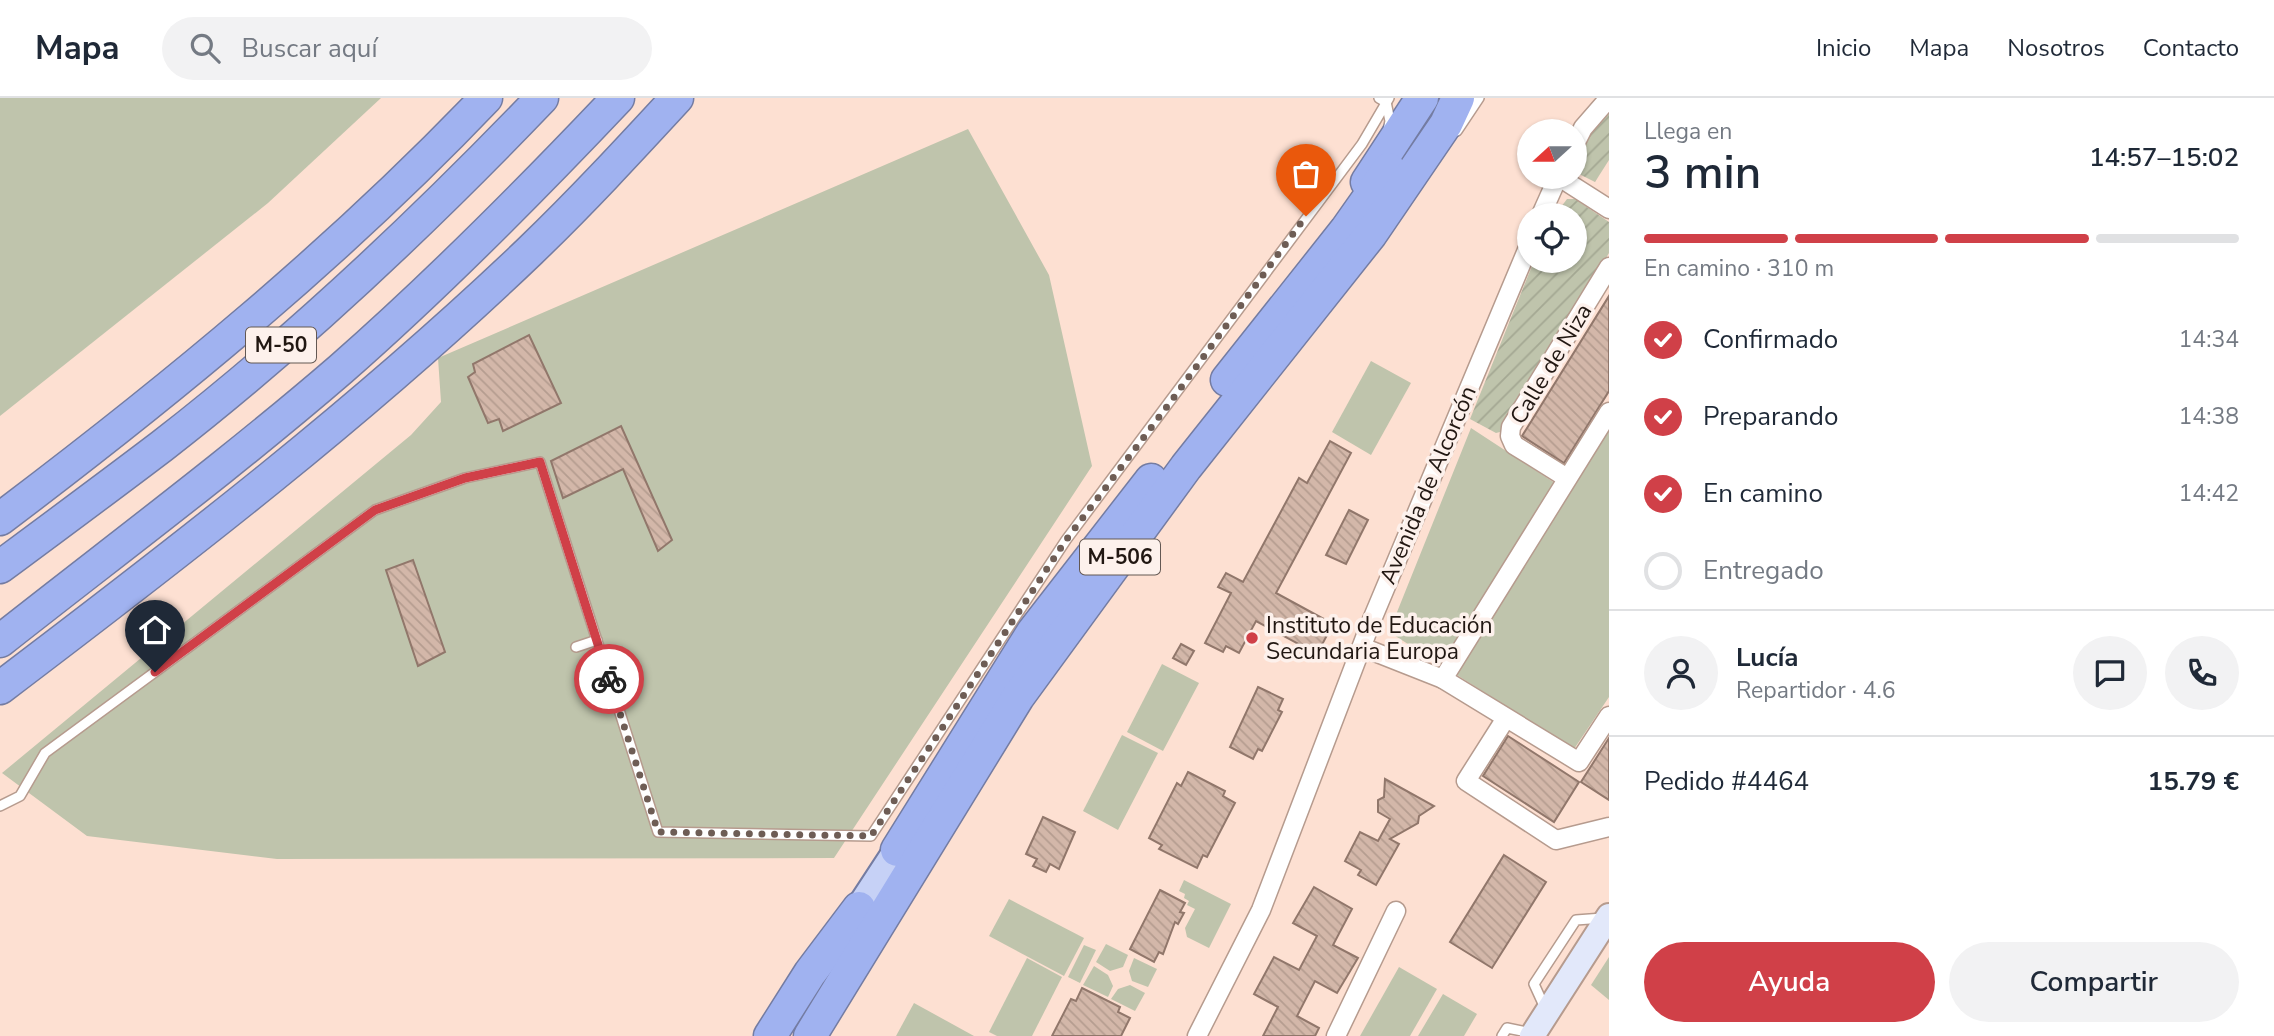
<!DOCTYPE html>
<html lang="es">
<meta charset="utf-8">
<style>
:root{--surface:#fff;--page:#f2f2f3;--text:#1f2937;--muted:#747a83;--line:#e0e1e3;--accent:#d04048}
body{margin:0;font-family:"Nunito Sans",sans-serif;background:var(--page);color:var(--text);height:100vh;display:flex;flex-direction:column;font-size:26px;white-space:nowrap}
*{box-sizing:border-box;margin:0}
p{font-size:23px;color:var(--muted)}
.icon{flex:none;width:38px;height:38px;fill:none;stroke:currentColor;stroke-width:2;stroke-linecap:round;stroke-linejoin:round}
.map{position:relative;flex:1;overflow:hidden}
.panel{display:flex;flex-direction:column;background:var(--surface);width:665px}
.panel>*{flex:none}
.needle{width:46px;rotate:249deg}
.controls{position:absolute;left:1517px;top:21px;display:grid;gap:14px}
.controls a{display:grid;place-items:center;width:70px;height:70px;border-radius:50%;background:var(--surface);box-shadow:0 2px 5px #0004;font-size:35px}
.pin{position:absolute;display:grid;place-items:center;width:60px;height:60px;color:#fff;margin:-72px -30px;border-radius:50% 50% 50% 0;rotate:-45deg;box-shadow:0 0 7px #0007}
.pin .icon{rotate:45deg}
.courier{position:absolute;display:grid;place-items:center;width:70px;height:70px;margin:-35px;border:5px solid #d04048;border-radius:50%;background:#fff;color:#222;box-shadow:0 2px 9px #0007}
.summary em{font-style:normal;font-weight:600}
.summary div{display:flex;flex-direction:column-reverse}
.summary{display:flex;align-items:center;justify-content:space-between;height:119px;padding:0 35px}
h1{font-size:46px;font-weight:600;line-height:52px}
.bar{display:grid;grid-template-columns:repeat(4,1fr);gap:10px 7px;align-content:center;height:84px;padding:0 35px}
.bar i{height:9px;border-radius:5px;background:var(--line)}
.bar .selected{background:var(--accent)}
.bar p{grid-column:span 4}
.line{display:flex;align-items:center;gap:18px;padding:0 35px;border-top:2px solid var(--line)}
.line div{flex:1}
.round{display:grid;place-items:center;flex:none;width:74px;height:74px;border-radius:37px;background:var(--page)}
ol{padding:0 35px;list-style:none}
li{display:flex;align-items:center;gap:21px;height:77px}
li p{margin-inline-start:auto}
li .icon{padding:7px;border-radius:50%;background:var(--accent);color:#fff;stroke-width:4}
li:last-child{color:var(--muted)}
li i{width:38px;height:38px;border:4px solid var(--line);border-radius:50%}
.primary-button{display:flex;gap:14px;margin-top:auto;padding:14px 35px}
.primary-button a{flex:1;height:80px;border-radius:42px;background:var(--accent);color:#fff;font-size:28px;font-weight:600;line-height:80px;text-align:center}
.primary-button a+a{background:var(--page);color:var(--text)}
header{display:flex;align-items:center;gap:42px;box-sizing:border-box;height:98px;padding:0 35px;background:var(--surface);border-bottom:2px solid var(--line)}
header strong{font-size:33px}
nav{display:flex;gap:38px;margin-inline-start:auto;font-size:24px}
.search{width:490px;height:63px;background:var(--page);display:flex;align-items:center;gap:18px;box-sizing:border-box;padding:0 24px;border-radius:38px;color:var(--muted);font-size:26px}
main{display:flex;flex:1;min-height:0}
.map>svg:first-child{display:block}
</style>
<header>
<strong>Mapa</strong>
<div class="search"><svg class="icon" aria-label="search" viewBox="0 0 24 24"><circle cx="10" cy="10" r="6"/><path d="M15 15l6 6"/></svg>Buscar aquí</div>
<nav><a>Inicio</a><a>Mapa</a><a>Nosotros</a><a>Contacto</a></nav>
</header>
<main>
<div class="map">
<svg width="1609" height="938" viewBox="0 0 1609 938">
<defs>
<pattern id="garden-furrows" width="10" height="10" patternUnits="userSpaceOnUse" patternTransform="scale(1.75)"><rect width="10" height="10" fill="#bfc4ac"/><path d="M-1 1l2-2M0 10L10 0M9 11l2-2" fill="none" stroke="#a4a893"/></pattern>
<pattern id="building-back-hatch" width="6" height="6" patternUnits="userSpaceOnUse" patternTransform="scale(1.75)"><rect width="6" height="6" fill="#d3b7a9"/><path d="M-1 5l2 2M0 0l6 6M5-1l2 2" fill="none" stroke="#b59d90"/></pattern>
</defs>
<rect width="100%" height="100%" fill="#fde0d2"/>
<g fill="#bfc4ac">
<polygon points="0,0 381,0 268,105 0,318"/>
<polygon points="968,31 1049,177 1092,368 834,760 277,761 87,738 2,675 411,337 441,304 438,260"/>
<polygon points="1371,263 1411,285 1371,357 1332,334"/>
<polygon points="1471,330 1567,393 1609,330 1609,599 1574,651 1389,534"/>
<polygon points="1162,566 1199,585 1163,653 1127,634"/>
<polygon points="1122,637 1158,655 1118,732 1083,713"/>
<polygon points="1184,782 1231,806 1209,850 1187,839 1185,830 1195,811 1187,807 1189,803 1184,800 1185,796 1179,793"/>
<polygon points="1009,801 1084,840 1064,878 989,838"/>
<polygon points="1106,846 1128,857 1123,869 1110,873 1096,864"/>
<polygon points="1084,847 1096,852 1080,885 1068,879"/>
<polygon points="1609,859 1609,902 1591,887"/>
<polygon points="1027,860 1062,879 1032,938 997,938 989,934"/>
<polygon points="1134,860 1157,871 1148,889 1132,883 1129,873"/>
<polygon points="1094,868 1108,877 1113,888 1108,899 1083,887"/>
<polygon points="1399,869 1437,891 1410,938 1360,938"/>
<polygon points="1130,887 1145,895 1135,913 1111,901 1118,891"/>
<polygon points="1443,896 1477,916 1464,938 1418,938"/>
<polygon points="914,905 974,938 896,938"/>
</g>
<g fill="url(#garden-furrows)">
<polygon points="1609,7 1609,62 1595,84 1575,74 1575,61 1585,41"/>
<polygon points="1567,101 1575,101 1609,124 1609,155 1500,334 1496,335 1470,321 1534,163 1575,163 1575,117 1555,117"/>
</g>
<g fill="url(#building-back-hatch)" stroke="#91776b" stroke-width="2">
<polygon points="1609,198 1609,293 1564,365 1522,338"/>
<polygon points="529,237 561,305 503,333 499,321 488,325 468,279 475,274 473,266"/>
<polygon points="621,328 672,442 658,453 623,371 563,400 551,363"/>
<polygon points="1330,343 1351,355 1276,495 1333,526 1317,556 1256,523 1239,555 1226,548 1223,554 1205,545 1231,495 1218,489 1226,475 1243,484 1299,380 1307,385"/>
<polygon points="1349,412 1368,422 1346,466 1326,457"/>
<polygon points="413,462 445,554 418,568 386,472"/>
<polygon points="1181,546 1194,553 1186,567 1173,560"/>
<polygon points="1258,589 1283,601 1278,612 1282,614 1262,653 1258,651 1253,661 1230,649"/>
<polygon points="1508,638 1579,684 1554,724 1483,678"/>
<polygon points="1609,640 1609,702 1581,684"/>
<polygon points="1188,674 1225,693 1223,698 1235,705 1207,759 1203,757 1197,770 1159,751 1162,747 1149,740 1177,685 1181,688"/>
<polygon points="1385,681 1434,708 1419,718 1418,725 1390,741 1399,746 1376,787 1358,777 1361,772 1345,763 1360,734 1378,743 1390,721 1378,714 1378,702 1384,699"/>
<polygon points="1043,719 1075,734 1059,771 1050,766 1046,774 1033,768 1037,761 1026,756"/>
<polygon points="1504,757 1546,784 1492,870 1450,844"/>
<polygon points="1314,789 1352,811 1333,847 1358,860 1337,895 1315,883 1297,918 1319,930 1315,938 1263,938 1278,909 1254,896 1274,859 1299,872 1317,838 1293,825"/>
<polygon points="1160,792 1185,805 1180,814 1184,815 1178,826 1175,824 1163,856 1159,854 1154,864 1130,851"/>
<polygon points="1082,890 1120,909 1118,914 1130,920 1121,938 1052,938 1071,901 1076,903"/>
</g>
<g fill="none" stroke-linecap="round" stroke-linejoin="round">
<g stroke="#b69b8e" stroke-width="12">
<g id="lane">
<polyline points="1379,0 1386,4 1390,23 1388,32"/>
<polyline points="1457,33 1479,0"/>
<polyline points="576,549 597,542"/>
<polyline points="0,708 20,698 45,655 375,412 465,380 540,364 658,734 871,738 1066,442 1362,46 1389,0"/>
<polyline points="1545,910 1534,886 1576,822 1603,820"/>
<polyline points="1502,938 1507,930 1532,935"/>
</g>
</g>
<g stroke="#b69b8e" stroke-width="21">
<g id="street">
<polyline points="1575,46 1583,30 1609,0"/>
<polyline points="1559,79 1609,111"/>
<polyline points="1541,117 1558,79"/>
<polyline points="1609,314 1443,581 1579,664 1609,618"/>
<polyline points="1567,380 1514,347 1510,338 1511,329 1609,169"/>
<polyline points="1362,549 1443,581"/>
<polyline points="1506,620 1466,683 1556,742 1609,729"/>
<polyline points="1197,938 1261,812 1371,524 1530,145"/>
<polyline points="1336,938 1396,813"/>
</g>
</g>
<g stroke="#b69b8e" stroke-width="28">
<polyline id="secondary" points="1532,938 1609,818"/>
</g>
<g stroke="#747ca2" stroke-width="30">
<polyline id="primary" points="859,810 897,752"/>
</g>
<g stroke="#747ca2" stroke-width="35">
<g id="highway">
<polyline points="1367,84 1422,0"/>
<polyline points="1227,282 1346,132 1389,71"/>
<path d="M0 421C171 292 338 155 486 0"/>
<path d="M0 469C54 429 108 389 162 348 295 245 425 122 542 0"/>
<path d="M0 543C114 453 231 366 341 271 438 186 529 94 618 0"/>
<path d="M0 590C182 452 365 311 530 153 581 104 629 52 677 0"/>
<polyline points="897,752 1033,534 1151,382"/>
<polyline points="770,938 810,875 859,810"/>
<polyline points="810,938 1018,599 1186,369 1371,136 1446,26 1458,0"/>
</g>
</g>
<use href="#lane" stroke="#fff" stroke-width="9"/>
<use href="#street" stroke="#fff" stroke-width="18"/>
<use href="#secondary" stroke="#e2e8fa" stroke-width="24"/>
<use href="#primary" stroke="#c6d1f6" stroke-width="26"/>
<use href="#highway" stroke="#a0b2f0" stroke-width="32"/>
</g>
<g fill="none" stroke-linecap="round" stroke-linejoin="round">
<polyline stroke="#6e5d55" stroke-width="7" stroke-dasharray="0 12.6" points="609,581 658,734 871,738 1066,442 1172,302 1306,118"/>
<polyline stroke="#d04048" stroke-width="9" points="155,574 375,412 465,380 540,364 609,581"/>
</g>
<circle fill="#d04048" stroke="#fdf1ec" stroke-width="2.5" cx="1252" cy="540" r="7"/>
<g text-anchor="middle" dominant-baseline="central" stroke-width="7" stroke-linejoin="round" paint-order="stroke">
<g fill="#fdf1ec" stroke="#635853" stroke-width="2">
<rect x="246" y="229.5" width="70" height="35" rx="5"/>
<rect x="1080" y="441.5" width="80" height="35" rx="5"/>
</g>
<g font-size="21" font-weight="bold" fill="#211712">
<text x="281" y="247">M-50</text>
<text x="1120" y="459">M-506</text>
</g>
<g font-size="23" fill="#211712" stroke="#fdf1ec">
<text transform="translate(1551 266) rotate(-59)">Calle de Niza</text>
<text transform="translate(1428 387) rotate(-67)">Avenida de Alcorcón</text>
</g>
<g font-size="23" fill="#211712" stroke="#fdf1ec" text-anchor="start">
<text x="1266" y="527">Instituto de Educación<tspan x="1266" dy="26">Secundaria Europa</tspan></text>
</g>
</g>
</svg>
<div class="controls">
<a><svg class="needle" viewBox="-14 -14 28 28"><path d="M0-13l5 13h-10z" fill="#e53935"/><path d="M0 13l5-13h-10z" fill="#747a83"/></svg></a>
<a><svg class="icon" aria-label="locate" viewBox="0 0 24 24"><circle cx="12" cy="12" r="6"/><path d="M12 2v4M12 18v4M2 12h4M18 12h4"/></svg></a>
</div>
<div class="pin" style="left:1306px;top:118px;background:#ea580c"><svg class="icon" aria-label="bag" viewBox="0 0 24 24"><path d="M5 8h14l-1 12H6zM9 8a3 3 0 0 1 6 0"/></svg></div>
<div class="pin" style="left:155px;top:574px;background:#1f2937"><svg class="icon" aria-label="home" viewBox="0 0 24 24"><path d="M3 11l9-7 9 7M6 9v11h12V9"/></svg></div>
<div class="courier" style="left:609px;top:581px"><svg class="icon" aria-label="bike" viewBox="0 0 24 24"><circle cx="6" cy="16" r="4"/><circle cx="18" cy="16" r="4"/><path d="M6 16l4-8h5l3 8M10 8l3 8H6M13 5h3"/></svg></div>
</div>
<section class="panel">
<div class="summary"><div><h1>3 min</h1><p>Llega en</p></div><em>14:57–15:02</em></div>
<div class="bar"><i class="selected"></i><i class="selected"></i><i class="selected"></i><i></i><p>En camino · 310 m</p></div>
<ol>
<li><svg class="icon" aria-label="check" viewBox="0 0 24 24"><path d="M5 12l5 5 9-10"/></svg>Confirmado<p>14:34</p></li>
<li><svg class="icon" aria-label="check" viewBox="0 0 24 24"><path d="M5 12l5 5 9-10"/></svg>Preparando<p>14:38</p></li>
<li><svg class="icon" aria-label="check" viewBox="0 0 24 24"><path d="M5 12l5 5 9-10"/></svg>En camino<p>14:42</p></li>
<li><i></i>Entregado</li>
</ol>
<div class="line" style="height:126px"><a class="round"><svg class="icon" aria-label="person" viewBox="0 0 24 24"><circle cx="12" cy="8" r="4"/><path d="M4 21q1-7 8-7t8 7"/></svg></a><div><b>Lucía</b><p>Repartidor · 4.6</p></div><a class="round"><svg class="icon" aria-label="chat" viewBox="0 0 24 24"><path d="M4 5h16v11H9l-5 4z"/></svg></a><a class="round"><svg class="icon" aria-label="phone" viewBox="0 0 24 24"><path d="M5 4h4l2 5-3 2q2 4 5 5l2-3 5 2v4C11 20 4 13 5 4z"/></svg></a></div>
<div class="line" style="height:91px"><div>Pedido #4464</div><b>15.79 €</b></div>
<div class="primary-button"><a>Ayuda</a><a>Compartir</a></div>
</section>
</main>
